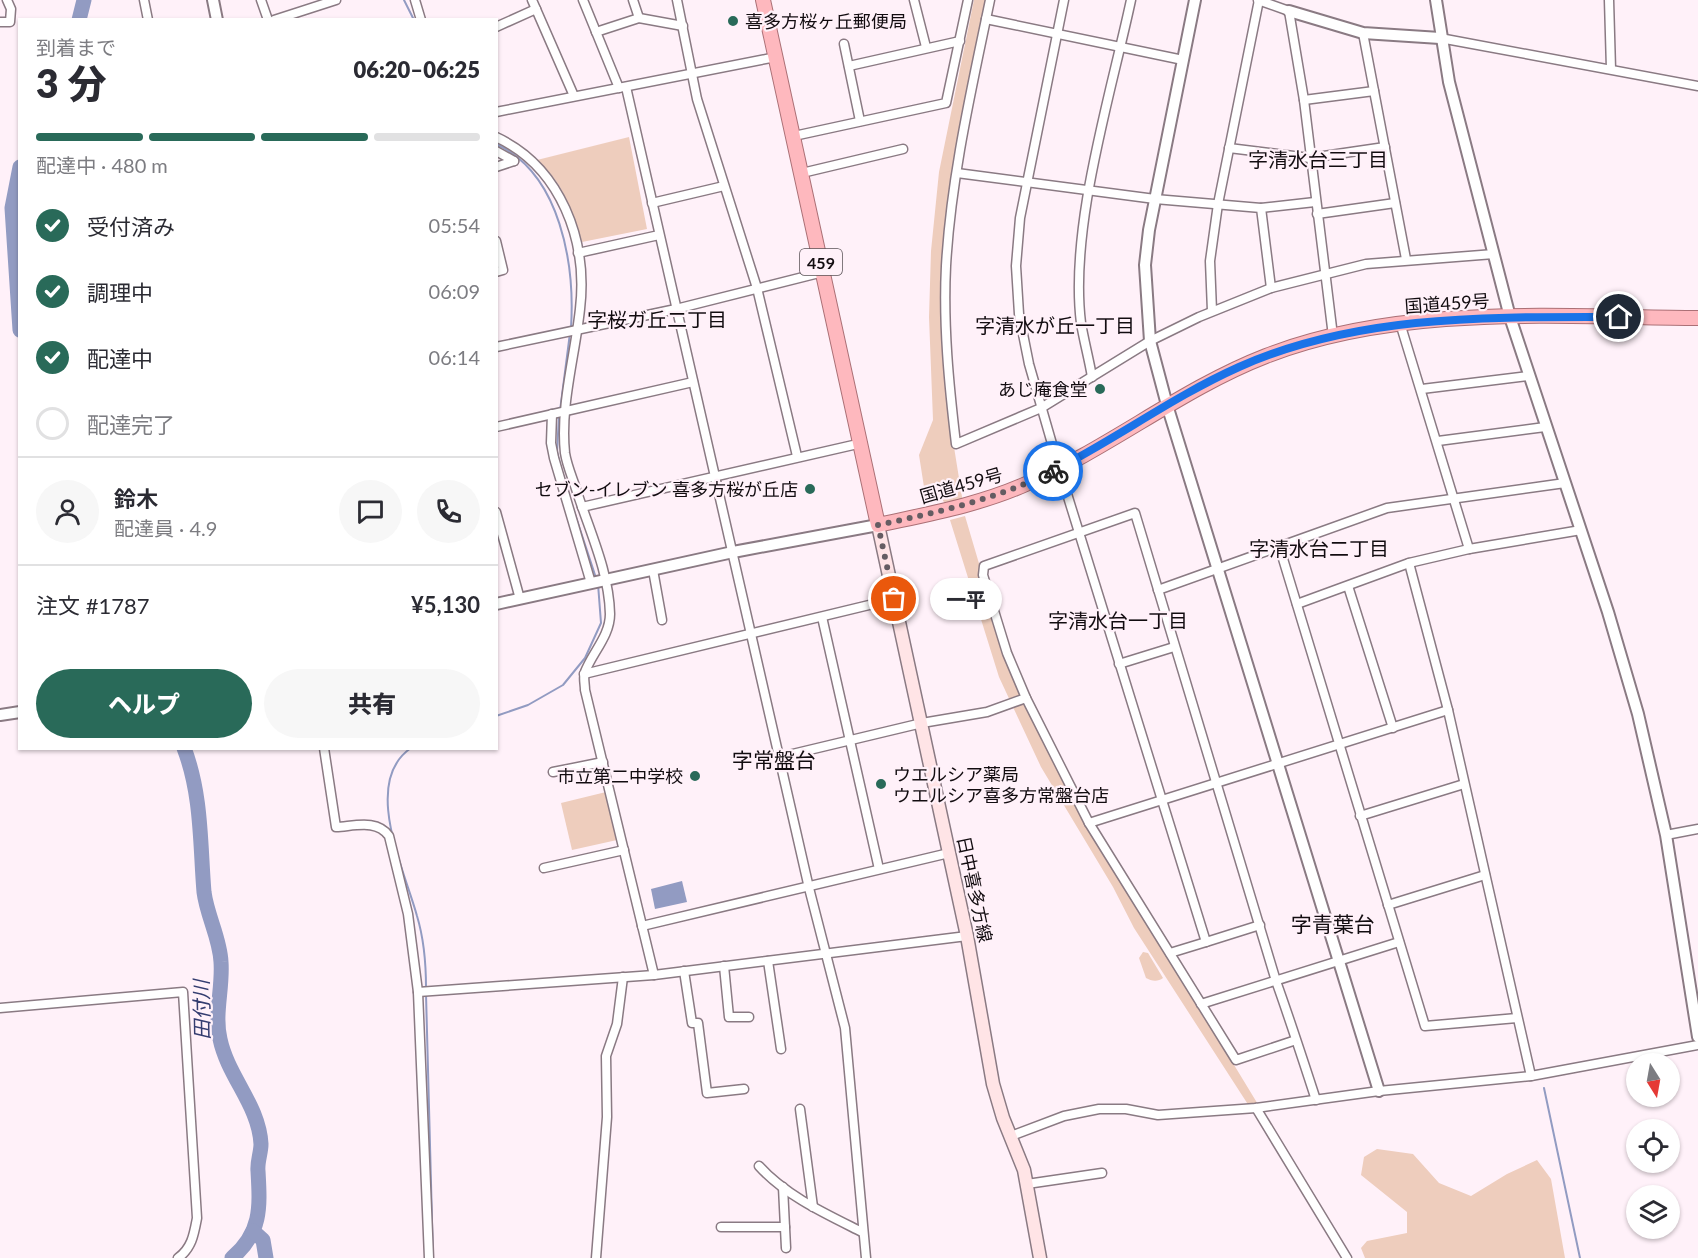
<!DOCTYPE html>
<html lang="ja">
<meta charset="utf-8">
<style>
:root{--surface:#fff;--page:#f7f7f7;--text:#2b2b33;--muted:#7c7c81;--line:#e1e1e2;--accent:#296a59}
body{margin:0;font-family:Lato,"Noto Sans JP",sans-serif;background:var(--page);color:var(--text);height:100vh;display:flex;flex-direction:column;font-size:22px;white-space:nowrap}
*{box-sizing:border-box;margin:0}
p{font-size:20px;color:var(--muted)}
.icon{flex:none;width:33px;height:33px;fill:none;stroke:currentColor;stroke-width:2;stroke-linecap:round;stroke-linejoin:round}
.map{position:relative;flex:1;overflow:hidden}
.side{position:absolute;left:18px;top:18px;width:480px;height:732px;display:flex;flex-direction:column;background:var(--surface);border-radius:0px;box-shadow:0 2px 4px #0004}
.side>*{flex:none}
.needle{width:39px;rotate:169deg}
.controls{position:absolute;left:1626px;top:1053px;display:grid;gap:12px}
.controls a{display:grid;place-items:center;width:54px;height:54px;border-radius:50%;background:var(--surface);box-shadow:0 2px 4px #0004;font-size:30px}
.pin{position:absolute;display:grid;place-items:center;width:51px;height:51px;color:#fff;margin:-26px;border:3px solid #fff;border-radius:50%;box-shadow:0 2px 6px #0007}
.courier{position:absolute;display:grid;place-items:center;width:60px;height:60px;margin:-30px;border:4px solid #1a73e8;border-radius:50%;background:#fff;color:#222;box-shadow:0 2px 8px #0007}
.bubble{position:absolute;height:42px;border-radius:21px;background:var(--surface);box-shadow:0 2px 4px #0004;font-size:20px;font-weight:800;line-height:42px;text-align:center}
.head em{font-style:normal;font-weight:800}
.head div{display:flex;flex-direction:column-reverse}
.head{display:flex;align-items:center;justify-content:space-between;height:102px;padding:0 18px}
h1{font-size:39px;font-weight:800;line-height:45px}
.bar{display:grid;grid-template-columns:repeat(4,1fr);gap:9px 6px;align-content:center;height:72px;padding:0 18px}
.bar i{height:8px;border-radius:4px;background:var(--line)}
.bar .active{background:var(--accent)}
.bar p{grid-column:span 4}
.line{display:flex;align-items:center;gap:15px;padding:0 18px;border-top:2px solid var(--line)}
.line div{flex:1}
.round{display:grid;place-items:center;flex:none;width:63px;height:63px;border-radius:32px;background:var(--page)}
ol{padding:0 18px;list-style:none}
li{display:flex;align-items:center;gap:18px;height:66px}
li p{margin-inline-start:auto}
li .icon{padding:6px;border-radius:50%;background:var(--accent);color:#fff;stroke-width:4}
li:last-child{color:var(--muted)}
li i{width:33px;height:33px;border:3px solid var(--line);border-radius:50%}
.primary-button{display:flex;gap:12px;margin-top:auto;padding:12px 18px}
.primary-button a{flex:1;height:69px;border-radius:36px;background:var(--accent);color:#fff;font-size:24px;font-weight:800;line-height:69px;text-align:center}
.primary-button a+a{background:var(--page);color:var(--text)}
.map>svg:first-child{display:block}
</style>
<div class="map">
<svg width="1698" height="1258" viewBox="0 0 1698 1258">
<rect width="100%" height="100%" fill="#fff1f9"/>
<g fill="#eecdbd">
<polygon points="974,0 988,0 949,217 949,416 963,503 947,506 934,489 924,487 919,455 933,420 929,317 931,251 939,172"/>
<path d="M629 137 647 229 582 242C570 207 565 185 537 160Z"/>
<polygon points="965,516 1006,655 1078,808 1259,1106 1249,1106 1134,928 1113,887 1041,767 999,677 950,520"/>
<polygon points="606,792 617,840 572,850 561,803"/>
<path d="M1143 952 1148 953 1163 978C1158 982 1151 981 1146 978L1139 958Z"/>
<polygon points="1377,1149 1413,1154 1439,1183 1471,1196 1507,1174 1537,1160 1551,1179 1565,1258 1365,1258 1361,1248 1367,1241 1407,1233 1407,1212 1361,1175 1364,1157"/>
</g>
<polygon fill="#929bc2" points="682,881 687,902 655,909 651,889"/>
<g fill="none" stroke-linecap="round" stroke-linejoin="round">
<g stroke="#929bc2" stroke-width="2">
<polyline points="404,0 414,20"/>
<path d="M496 144C561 174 575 265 571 328"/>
<polyline points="560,411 570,333"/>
<polyline points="559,416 557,452 560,464"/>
<polyline points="569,496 596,578"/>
<polyline points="496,716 528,705 563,685 585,658 601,623 598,584"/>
<path d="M411 748C361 782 405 871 417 916 424 939 426 964 426 988"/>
<polyline points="426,994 433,1258"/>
<polyline points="1544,1088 1580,1258"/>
</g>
<g stroke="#929bc2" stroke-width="15">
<polyline points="79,20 84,0"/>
<polyline points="20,167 12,208 20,330"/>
<path d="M184 748C202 795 200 844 204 892 207 916 220 938 221 962 223 988 214 1014 220 1039 228 1077 259 1105 261 1144 261 1153 257 1162 258 1171 260 1207 262 1232 232 1258"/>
<polyline points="253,1231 263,1240 266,1258"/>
</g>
<g stroke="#8a7a83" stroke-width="11">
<g id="minor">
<polyline points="144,0 148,20"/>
<polyline points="261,0 268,20"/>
<polyline points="415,0 421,20"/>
<polyline points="532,0 574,96"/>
<polyline points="583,0 619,88"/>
<polyline points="633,0 639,18"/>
<polyline points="677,0 697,99 757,288 797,456"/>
<polyline points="914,0 926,47"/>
<path d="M990 0C972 87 951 177 946 266 943 325 949 385 956 444L1041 408 1150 341 1199 317 1271 288 1366 264 1494 254"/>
<polyline points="1064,0 1020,218 1016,266 1019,314 1029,364 1059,468 1206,942 1260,925"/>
<polyline points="1258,0 1289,11 1304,100 1333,336"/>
<polyline points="1609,0 1611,69"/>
<polyline points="986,19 1183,60"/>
<polyline points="274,20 336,0"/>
<polyline points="0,22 10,22 11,9 7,0"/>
<polyline points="496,27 536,9"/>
<polyline points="596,32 639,18 683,26"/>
<polyline points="1363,33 1406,259"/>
<polyline points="1440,38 1698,86"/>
<polyline points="844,44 860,121"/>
<polyline points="849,66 960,41"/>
<polyline points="626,87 809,888 845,1028 866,1258"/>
<polyline points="1304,100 1374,91"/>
<polyline points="496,112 776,57"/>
<polyline points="794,136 946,103 968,0"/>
<path d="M496 137C561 167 588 241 580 309 575 356 560 406 565 453 567 466 573 479 577 492 590 532 609 572 610 614 610 636 592 653 585 672 583 677 585 684 585 690L654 975"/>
<polyline points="1229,148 1310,158 1385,147"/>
<polyline points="496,151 514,161"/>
<polyline points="496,167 514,161"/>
<polyline points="802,173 903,149"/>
<polyline points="957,173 1155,199 1261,208 1271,288"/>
<polyline points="652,203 724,186"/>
<polyline points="1261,208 1315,202"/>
<polyline points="1317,214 1395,203"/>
<polyline points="496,241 503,270 496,272"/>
<polyline points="578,253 659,235"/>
<polyline points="1212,311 1210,261 1218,204 1259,0"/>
<polyline points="1400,323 1469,549"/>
<polyline points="496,347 676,309 823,272"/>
<path d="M1092 377C1089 359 1084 341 1081 323 1069 228 1111 94 1131 0"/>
<polyline points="1422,389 1528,376"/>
<polyline points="552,414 551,443 554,458 591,583"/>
<polyline points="496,427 693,382"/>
<polyline points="1438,441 1545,427"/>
<polyline points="582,507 862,443"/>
<polyline points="496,512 520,599"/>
<polyline points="1280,549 1425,1026 1517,1018"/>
<polyline points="1409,563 1448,710 1531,1076"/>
<polyline points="653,570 662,620"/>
<polyline points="1348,586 1393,728"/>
<polyline points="1158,590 1387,508 1565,483"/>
<polyline points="1297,604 1409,563 1469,549 1581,530"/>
<polyline points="822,617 879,869"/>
<polyline points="1119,664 1174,647"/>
<polyline points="584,674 894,599"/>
<path d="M324 748 336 827C355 826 377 819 389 836L408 914 418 992 429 1258"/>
<polyline points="780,757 922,723 987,712 1026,698"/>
<polyline points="553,772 603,762"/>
<polyline points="1360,816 1464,784"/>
<polyline points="1089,823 1448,710"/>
<polyline points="1666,835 1698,829"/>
<polyline points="544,868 624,850"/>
<polyline points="1388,905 1485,875"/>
<polyline points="642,926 949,853"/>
<polyline points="1170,953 1206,942"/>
<polyline points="768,961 781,1049"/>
<polyline points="724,966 729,1017 749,1017"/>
<polyline points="684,971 692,1023 698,1023 707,1093 744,1089"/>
<polyline points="418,992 654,975 967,936"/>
<polyline points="1201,1004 1399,942"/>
<path d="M0 1008 183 992 197 1218C194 1234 192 1248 178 1258"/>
<path d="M1296 1040 1236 1060 1089 823 1026 698 1007 653 983 575 984 566 1135 513 1276 981C1290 1020 1303 1060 1316 1100"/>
<polyline points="1256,1108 1347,1258"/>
<polyline points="800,1109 813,1207"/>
<polyline points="1011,1136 1064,1116 1099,1109 1126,1109 1158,1115 1256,1108 1379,1091 1531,1076 1698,1045"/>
<path d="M759 1166C786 1196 826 1214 862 1232"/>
<polyline points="1027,1184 1102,1173"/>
<polyline points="783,1187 786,1248"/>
<polyline points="721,1227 785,1227"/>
<polyline points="596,1258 607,1117 606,1056 617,1024 623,977"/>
</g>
</g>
<g stroke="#8a7a83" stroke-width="14">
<g id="tertiary">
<polyline points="213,0 217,20"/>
<polyline points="1195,0 1149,230 1145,265 1150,341 1167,405 1379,1091"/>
<polyline points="1436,0 1449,82 1510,317 1608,612 1638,714 1666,835 1698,1037"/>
<polyline points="1289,11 1363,33 1440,38"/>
<polyline points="496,604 733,552 878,525"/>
<polyline points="0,715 20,712"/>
</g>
</g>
<g stroke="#8a7a83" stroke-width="15">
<polyline id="secondary" points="878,525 967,936 993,1084 1003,1118 1024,1170 1040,1258"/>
</g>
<g stroke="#ab7076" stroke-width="16">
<path id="trunk" d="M763 0 878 525C928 514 979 505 1026 484 1110 448 1181 389 1266 356 1399 304 1558 317 1698 318"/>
</g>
<use href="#minor" stroke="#fff" stroke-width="8"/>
<use href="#tertiary" stroke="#fff" stroke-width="10"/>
<use href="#secondary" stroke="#ffe4e6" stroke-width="12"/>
<use href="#trunk" stroke="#feb8be" stroke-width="14"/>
</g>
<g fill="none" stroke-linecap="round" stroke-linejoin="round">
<path stroke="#655c62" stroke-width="6" stroke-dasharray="0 10.8" d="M894 599 878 525C939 512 997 499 1053 471"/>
<path stroke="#1a73e8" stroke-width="8" d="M1053 471C1116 439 1174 396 1239 367 1358 314 1491 317 1619 317"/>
</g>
<g fill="#296a59" stroke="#fff1f9" stroke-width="2">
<circle cx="733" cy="21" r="6"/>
<circle cx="1100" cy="389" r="6"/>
<circle cx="810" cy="489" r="6"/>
<circle cx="695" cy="776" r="6"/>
<circle cx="881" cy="784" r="6"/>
</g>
<g text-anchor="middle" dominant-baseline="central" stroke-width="4.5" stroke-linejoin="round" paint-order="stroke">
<rect fill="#fff1f9" stroke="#595156" stroke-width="1.5" x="800" y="249" width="42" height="26" rx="4.5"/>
<g font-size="16" font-weight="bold" fill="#120c10">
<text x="821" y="262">459</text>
</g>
<g font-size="18" fill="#120c10" stroke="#fff1f9" text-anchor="end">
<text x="745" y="21" text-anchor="start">喜多方桜ヶ丘郵便局</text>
<text x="1088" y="389">あじ庵食堂</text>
<text x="798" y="489">セブン-イレブン 喜多方桜が丘店</text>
<text x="893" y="774" text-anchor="start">ウエルシア薬局<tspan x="893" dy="21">ウエルシア喜多方常盤台店</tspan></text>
<text x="683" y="776">市立第二中学校</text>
</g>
<g font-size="18" fill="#120c10" stroke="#fff1f9">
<text transform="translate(1447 303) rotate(-4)">国道459号</text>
<text transform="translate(961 485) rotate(-16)">国道459号</text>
<text transform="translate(975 889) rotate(78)">日中喜多方線</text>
</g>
<g font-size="20" fill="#120c10" stroke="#fff1f9">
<text x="1318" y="159">字清水台三丁目</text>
<text x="657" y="319">字桜ガ丘二丁目</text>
<text x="1055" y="325">字清水が丘一丁目</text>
<text x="1319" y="548">字清水台二丁目</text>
<text x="1118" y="620">字清水台一丁目</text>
</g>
<g font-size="20" font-style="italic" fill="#343d70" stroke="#fff1f9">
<text transform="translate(201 1010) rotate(-91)">田付川</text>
</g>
<g font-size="21" fill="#120c10" stroke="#fff1f9">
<text x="774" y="759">字常盤台</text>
<text x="1333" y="923">字青葉台</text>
</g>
</g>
</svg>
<div class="controls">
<a><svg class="needle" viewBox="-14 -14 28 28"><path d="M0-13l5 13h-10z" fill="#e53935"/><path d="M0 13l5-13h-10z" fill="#7c7c81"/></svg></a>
<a><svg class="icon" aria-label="locate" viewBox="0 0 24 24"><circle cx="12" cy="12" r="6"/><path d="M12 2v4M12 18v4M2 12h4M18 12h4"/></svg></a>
<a><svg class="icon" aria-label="layers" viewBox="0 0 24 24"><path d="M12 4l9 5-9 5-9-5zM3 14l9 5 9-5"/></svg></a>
</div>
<div class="pin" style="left:894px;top:599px;background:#ea580c"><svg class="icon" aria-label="bag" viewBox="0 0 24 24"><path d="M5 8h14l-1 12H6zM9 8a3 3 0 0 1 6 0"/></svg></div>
<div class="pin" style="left:1619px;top:317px;background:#1f2937"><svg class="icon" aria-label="home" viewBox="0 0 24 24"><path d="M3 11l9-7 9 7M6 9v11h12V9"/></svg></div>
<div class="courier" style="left:1053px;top:471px"><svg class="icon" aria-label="bike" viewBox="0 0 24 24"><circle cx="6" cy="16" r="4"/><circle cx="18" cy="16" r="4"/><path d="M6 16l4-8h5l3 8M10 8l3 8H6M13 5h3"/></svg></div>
<div class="bubble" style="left:930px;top:578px;width:72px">一平</div>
<section class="side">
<div class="head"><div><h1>3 分</h1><p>到着まで</p></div><em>06:20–06:25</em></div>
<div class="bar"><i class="active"></i><i class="active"></i><i class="active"></i><i></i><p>配達中 · 480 m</p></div>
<ol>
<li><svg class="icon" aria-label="check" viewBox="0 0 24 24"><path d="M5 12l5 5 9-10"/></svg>受付済み<p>05:54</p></li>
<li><svg class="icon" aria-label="check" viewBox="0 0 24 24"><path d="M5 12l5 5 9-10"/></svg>調理中<p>06:09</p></li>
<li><svg class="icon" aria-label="check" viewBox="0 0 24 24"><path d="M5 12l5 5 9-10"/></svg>配達中<p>06:14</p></li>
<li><i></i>配達完了</li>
</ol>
<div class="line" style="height:108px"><a class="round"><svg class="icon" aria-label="person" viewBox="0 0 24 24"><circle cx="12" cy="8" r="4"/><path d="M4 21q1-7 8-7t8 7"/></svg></a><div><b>鈴木</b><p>配達員 · 4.9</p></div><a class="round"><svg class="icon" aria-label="chat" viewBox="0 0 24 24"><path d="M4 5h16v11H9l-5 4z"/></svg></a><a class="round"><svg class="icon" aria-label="phone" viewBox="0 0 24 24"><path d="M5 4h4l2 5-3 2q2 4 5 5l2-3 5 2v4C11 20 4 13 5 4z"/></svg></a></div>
<div class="line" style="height:78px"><div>注文 #1787</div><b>¥5,130</b></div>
<div class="primary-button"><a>ヘルプ</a><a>共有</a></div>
</section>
</div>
